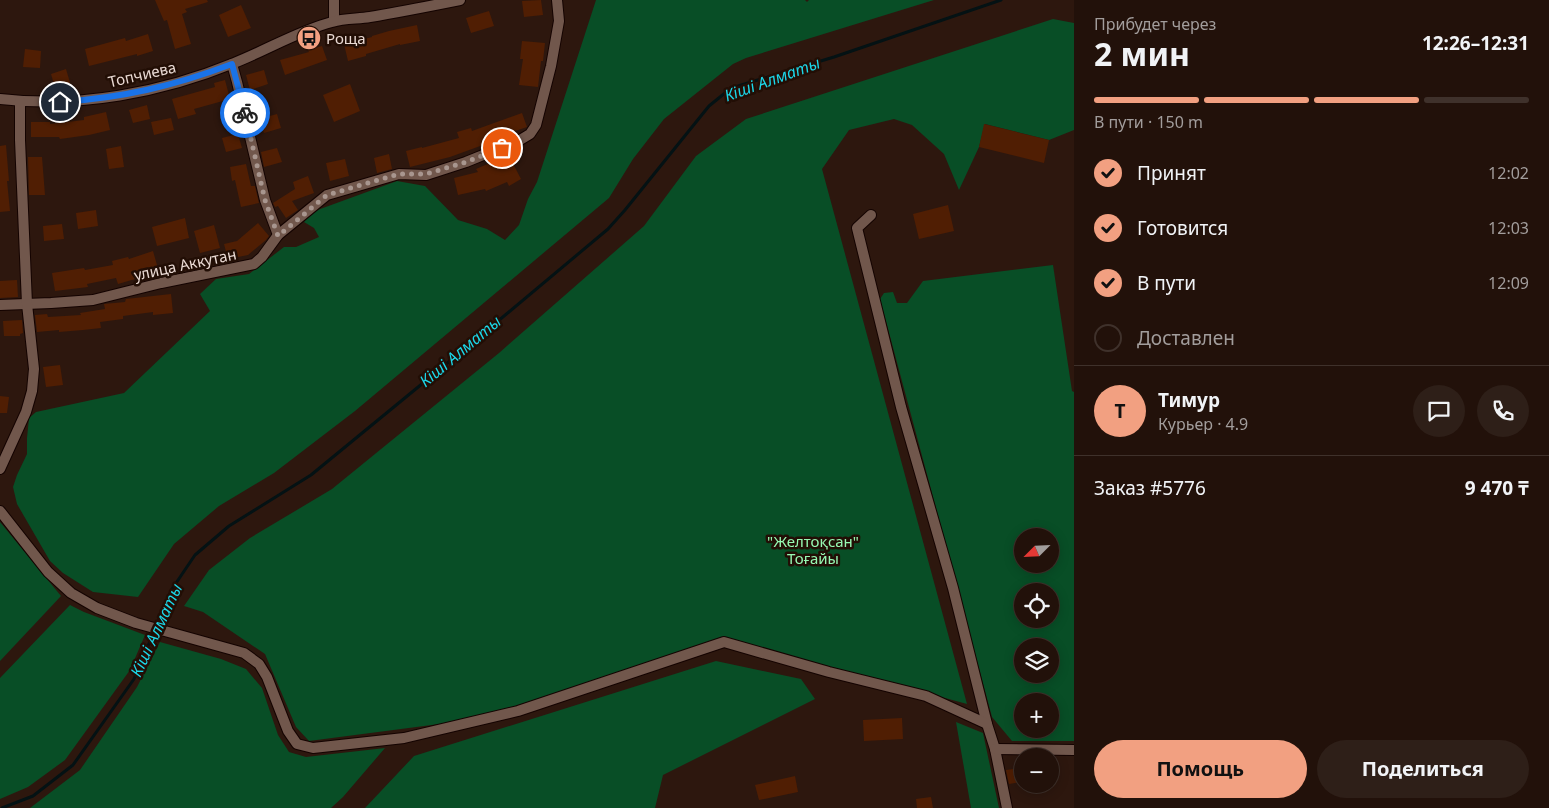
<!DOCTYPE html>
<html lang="ru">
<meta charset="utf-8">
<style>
:root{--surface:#22110a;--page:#2e1f18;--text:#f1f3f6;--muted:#a29d9c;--line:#3f312b;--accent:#f2a081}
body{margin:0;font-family:"Noto Sans",sans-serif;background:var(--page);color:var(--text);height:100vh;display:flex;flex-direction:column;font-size:19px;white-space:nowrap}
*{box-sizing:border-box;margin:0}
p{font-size:16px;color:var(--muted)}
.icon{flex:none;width:28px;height:28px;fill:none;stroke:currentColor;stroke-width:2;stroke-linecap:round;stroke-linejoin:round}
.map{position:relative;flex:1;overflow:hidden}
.drawer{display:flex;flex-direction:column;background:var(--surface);width:475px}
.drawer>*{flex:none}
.needle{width:32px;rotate:246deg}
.buttons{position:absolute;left:1014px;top:528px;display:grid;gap:10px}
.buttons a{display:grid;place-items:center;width:45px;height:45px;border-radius:50%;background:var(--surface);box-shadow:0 2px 12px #0003,0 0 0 1px var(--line);font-size:25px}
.pin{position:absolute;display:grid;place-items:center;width:42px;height:42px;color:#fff;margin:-21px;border:2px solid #fff;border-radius:50%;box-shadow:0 1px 5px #0007}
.courier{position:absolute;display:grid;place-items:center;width:50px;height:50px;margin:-25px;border:4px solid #1a73e8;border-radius:50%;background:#fff;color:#222;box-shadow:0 1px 6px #0007}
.overview em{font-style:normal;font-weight:700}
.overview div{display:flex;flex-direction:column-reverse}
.overview{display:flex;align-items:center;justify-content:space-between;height:85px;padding:0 20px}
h1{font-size:32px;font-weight:700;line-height:38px}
.bar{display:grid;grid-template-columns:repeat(4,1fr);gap:8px 5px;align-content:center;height:60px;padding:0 20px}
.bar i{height:6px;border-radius:4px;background:var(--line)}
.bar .on{background:var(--accent)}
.bar p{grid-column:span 4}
.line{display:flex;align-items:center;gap:12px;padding:0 20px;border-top:1px solid var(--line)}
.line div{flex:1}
.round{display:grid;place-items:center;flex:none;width:52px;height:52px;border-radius:26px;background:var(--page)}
ol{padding:0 20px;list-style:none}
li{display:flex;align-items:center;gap:15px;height:55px}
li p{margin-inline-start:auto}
li .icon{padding:5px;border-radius:50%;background:var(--accent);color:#111;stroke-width:4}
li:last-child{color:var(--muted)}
li i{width:28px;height:28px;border:2px solid var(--line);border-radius:50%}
.action{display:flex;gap:10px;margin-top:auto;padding:10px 20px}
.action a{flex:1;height:58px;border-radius:30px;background:var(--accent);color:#111;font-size:20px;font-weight:700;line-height:58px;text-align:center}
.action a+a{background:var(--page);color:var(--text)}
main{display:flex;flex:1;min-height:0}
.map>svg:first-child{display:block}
</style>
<main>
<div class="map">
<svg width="1074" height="808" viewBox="0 0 1074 808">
<rect width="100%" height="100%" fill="#2d170e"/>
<g fill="#084e26" fill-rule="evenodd">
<polygon points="596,0 805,0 807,2 809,0 934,0 746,58 733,64 664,119 633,159 609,198 355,411 274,473 219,506 174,544 138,597 93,592 63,573 50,561 17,504 13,487 17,475 27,454 27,438 29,418 36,412 124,393 210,311 200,294 216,279 249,274 284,247 296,247 319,237 314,228 304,222 312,212 397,181 425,186 458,220 487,229 505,240 519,225 528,199 537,182"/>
<polygon points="1053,19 1074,23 1074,130 1049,140 985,124 979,147 959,190 944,154 912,125 894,119 849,130 822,169 967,704 725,638 619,674 470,720 309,741 296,727 265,654 203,612 184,606 209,570 250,538 332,489 499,353 644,226 696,156 746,119"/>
<path d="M1053 265 1072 391 1074 392V741H1012L992 717 880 299 884 293 893 292 897 303H907L923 281ZM1022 536H1050V564H1022ZM1022 591H1050V619H1022ZM1022 646H1050V674H1022ZM1022 701H1050V729H1022Z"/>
<polygon points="0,522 61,596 0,661"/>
<polygon points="70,605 84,612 145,635 130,670 65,760 28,787 0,799 0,678"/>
<polygon points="160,642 221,659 246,669 262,688 278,735 289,752 306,757 385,748 343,797 331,808 30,808 80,770 137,687"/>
<polygon points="716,661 801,679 815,699 663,775 655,808 365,808 414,756"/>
<polygon points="956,722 983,733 999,808 971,808"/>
</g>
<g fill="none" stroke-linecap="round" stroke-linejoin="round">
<polyline stroke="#041214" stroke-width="3" points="2,808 33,796 73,765 134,679 172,589 195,555 229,526 311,475 473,342 608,229 625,210 709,106 725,93 738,86 834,57 1001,0"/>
</g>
<g fill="#501e03">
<polygon points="155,0 207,0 208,2 185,9 187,12 182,14 191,44 175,49 167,20 164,21"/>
<polygon points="541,0 543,15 524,17 522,1"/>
<polygon points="241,5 251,28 228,37 219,15"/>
<polygon points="489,11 494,26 471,33 466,18"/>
<polygon points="417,25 420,41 400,45 400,44 366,54 366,56 348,61 344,44 372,37 372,36 389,31"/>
<polygon points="148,34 153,51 137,56 137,54 89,66 85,49 125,38 126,41"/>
<polygon points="522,41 545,43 543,61 541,61 538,87 519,85 523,59 520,59"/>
<polygon points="322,46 327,60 285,75 280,60 309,52 308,50"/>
<polygon points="25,49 41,51 40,68 23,67"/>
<polygon points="66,69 71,86 56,91 51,74"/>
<polygon points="264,70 268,84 250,90 246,75"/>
<polygon points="225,80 230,99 194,109 196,114 178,119 172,99 215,87 214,83"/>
<polygon points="350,84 360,111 334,122 323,95"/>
<polygon points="147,105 150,119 133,123 129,110"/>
<polygon points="106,112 110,130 89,135 60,139 59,137 31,137 31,122 50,122 50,124 84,120 84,117"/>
<polygon points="522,113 527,127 504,135 505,137 450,157 410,167 406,151 422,147 422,148 459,138 457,132 471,128 472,131"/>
<polygon points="277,114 281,128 264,133 259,119"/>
<polygon points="171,118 174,130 154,135 151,122"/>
<polygon points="984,124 1049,140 1044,163 979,147"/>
<polygon points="238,134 242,148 226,152 222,138"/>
<polygon points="6,145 9,181 7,181 10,211 0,212 0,146"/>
<polygon points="121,146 124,167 109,169 106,149"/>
<polygon points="277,148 282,162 264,167 261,152"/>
<polygon points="389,154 392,169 377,173 374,158"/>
<polygon points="509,156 521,179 509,186 507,182 486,191 485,189 458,195 454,178 478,172 476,169 490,163 491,166"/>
<polygon points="28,157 42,157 45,195 29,195"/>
<polygon points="345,159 349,176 330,181 326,163"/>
<polygon points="246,164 251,186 255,186 259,203 241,207 235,180 232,181 230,167"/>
<polygon points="308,176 314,193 292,201 298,210 286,218 278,206 275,207 273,203 295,189 293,182"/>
<polygon points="948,205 954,231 919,239 913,214"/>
<polygon points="96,210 98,226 78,229 76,213"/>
<polygon points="185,218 189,238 157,246 152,227"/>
<polygon points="258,223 269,236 266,240 248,255 228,259 224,244 237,241"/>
<polygon points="62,224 64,239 44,241 43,226"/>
<polygon points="214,225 220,248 200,253 194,231"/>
<polygon points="153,251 159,272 118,284 116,278 87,284 88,287 55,291 52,273 84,268 85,270 113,265 112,261 128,257 129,259"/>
<polygon points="17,280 18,297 0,298 0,281"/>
<polygon points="171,294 173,313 153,315 153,312 123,316 123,319 100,322 101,328 83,330 59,332 59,330 37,332 35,315 47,314 48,317 81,315 80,313 105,309 104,304 125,302 126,299"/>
<polygon points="22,320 23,333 20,334 20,336 4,336 3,321"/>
<polygon points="60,365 63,385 46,387 43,367"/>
<polygon points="0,396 9,397 7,413 0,413"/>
<polygon points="902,718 903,739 864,741 863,720"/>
<polygon points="1021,768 1022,782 1009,784 1006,770"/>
<polygon points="795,776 798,792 759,800 755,785"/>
<polygon points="931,797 933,808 917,808 916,799"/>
</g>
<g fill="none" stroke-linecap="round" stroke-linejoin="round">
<g stroke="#140300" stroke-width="12">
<g id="minor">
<polyline points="334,0 334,21"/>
<polyline points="232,64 237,82 265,200 278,235"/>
<path d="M0 99C79 108 161 93 234 63 267 50 298 31 332 22 344 18 358 19 370 17 400 12 430 6 460 0"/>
<polyline points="871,215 857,228 901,407 953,588 987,724 995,749 1007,808"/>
<polyline points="0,305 51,303 93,300 161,283 254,264 262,257 278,235 327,195 399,174 426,175 466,162 520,140 530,134 536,125 551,66 559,21 557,0"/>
<polyline points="0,469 26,412 32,391 34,369 27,304 20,140 20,101"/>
<polyline points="0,511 48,572 71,593 97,608 136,623 244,653 259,664 267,677 288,731 297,744 313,748 404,738 518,711 724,642 829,672 926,696 987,724"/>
<polyline points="995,749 1074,750"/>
</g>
</g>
<use href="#minor" stroke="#71574c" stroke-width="10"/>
</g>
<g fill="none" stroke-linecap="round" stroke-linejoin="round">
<polyline stroke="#a8968f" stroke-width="5" stroke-dasharray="0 9" points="245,113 265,200 278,236 327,195 399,174 426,174 466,162 502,148"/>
<path stroke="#1a73e8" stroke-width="6" d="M60 102C122 98 174 86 232 64L245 113"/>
</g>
<defs>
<g id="bus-disc" transform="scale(1.25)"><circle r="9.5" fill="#f2a081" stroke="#220e05"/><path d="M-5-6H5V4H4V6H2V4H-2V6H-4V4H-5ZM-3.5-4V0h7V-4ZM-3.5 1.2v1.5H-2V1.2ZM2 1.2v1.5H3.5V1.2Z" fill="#111"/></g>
</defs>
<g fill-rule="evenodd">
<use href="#bus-disc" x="309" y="38"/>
</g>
<g text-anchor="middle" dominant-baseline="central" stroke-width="5" stroke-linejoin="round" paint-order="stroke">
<g font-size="15" fill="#eadad4" stroke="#220e05" text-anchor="start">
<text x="326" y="38">Роща</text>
</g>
<g font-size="15" fill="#eadad4" stroke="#220e05">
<text transform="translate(142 74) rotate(-13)">Топчиева</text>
<text transform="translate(185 264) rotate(-12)">улица Аккутан</text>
</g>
<g font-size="15" fill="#97f9b3" stroke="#220e05">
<text x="813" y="541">"Желтоқсан"<tspan x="813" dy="17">Тоғайы</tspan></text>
</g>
<g font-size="16" font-style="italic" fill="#1cd7e9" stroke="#220e05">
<text transform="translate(772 79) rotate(-20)">Кіші Алматы</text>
<text transform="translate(460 351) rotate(-40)">Кіші Алматы</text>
<text transform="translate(156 630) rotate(-65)">Кіші Алматы</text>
</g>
</g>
</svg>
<div class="buttons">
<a><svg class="needle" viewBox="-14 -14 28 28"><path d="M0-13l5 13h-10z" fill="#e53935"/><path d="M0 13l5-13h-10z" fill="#a29d9c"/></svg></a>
<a><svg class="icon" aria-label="locate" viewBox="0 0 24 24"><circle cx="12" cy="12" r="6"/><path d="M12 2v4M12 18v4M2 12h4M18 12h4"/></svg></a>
<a><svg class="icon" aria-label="layers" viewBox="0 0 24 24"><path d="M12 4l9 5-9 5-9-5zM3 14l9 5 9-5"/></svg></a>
<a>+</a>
<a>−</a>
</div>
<div class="pin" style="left:502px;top:148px;background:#ea580c"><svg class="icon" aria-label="bag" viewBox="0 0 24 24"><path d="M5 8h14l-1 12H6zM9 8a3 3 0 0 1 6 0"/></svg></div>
<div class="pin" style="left:60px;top:102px;background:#1f2937"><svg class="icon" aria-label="home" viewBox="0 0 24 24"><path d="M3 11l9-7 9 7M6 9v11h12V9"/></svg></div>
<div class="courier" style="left:245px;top:113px"><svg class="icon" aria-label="bike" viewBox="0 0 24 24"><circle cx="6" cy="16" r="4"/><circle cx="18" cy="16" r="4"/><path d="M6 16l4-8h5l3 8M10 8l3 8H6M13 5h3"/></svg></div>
</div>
<section class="drawer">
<div class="overview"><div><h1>2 мин</h1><p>Прибудет через</p></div><em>12:26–12:31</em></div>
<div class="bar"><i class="on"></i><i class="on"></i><i class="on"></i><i></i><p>В пути · 150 m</p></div>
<ol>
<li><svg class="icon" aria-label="check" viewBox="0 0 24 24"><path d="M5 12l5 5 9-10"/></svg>Принят<p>12:02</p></li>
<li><svg class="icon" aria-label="check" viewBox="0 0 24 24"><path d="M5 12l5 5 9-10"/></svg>Готовится<p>12:03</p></li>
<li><svg class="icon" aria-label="check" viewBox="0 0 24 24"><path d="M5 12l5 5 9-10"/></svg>В пути<p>12:09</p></li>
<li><i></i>Доставлен</li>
</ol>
<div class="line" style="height:90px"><b class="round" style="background:var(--accent);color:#111">Т</b><div><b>Тимур</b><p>Курьер · 4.9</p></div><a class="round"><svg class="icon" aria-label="chat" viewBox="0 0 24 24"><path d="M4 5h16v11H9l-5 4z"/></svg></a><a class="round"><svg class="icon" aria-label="phone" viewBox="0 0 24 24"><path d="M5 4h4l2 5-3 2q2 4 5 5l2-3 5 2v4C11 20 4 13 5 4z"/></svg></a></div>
<div class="line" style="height:65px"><div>Заказ #5776</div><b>9 470 ₸</b></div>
<div class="action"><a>Помощь</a><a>Поделиться</a></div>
</section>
</main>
